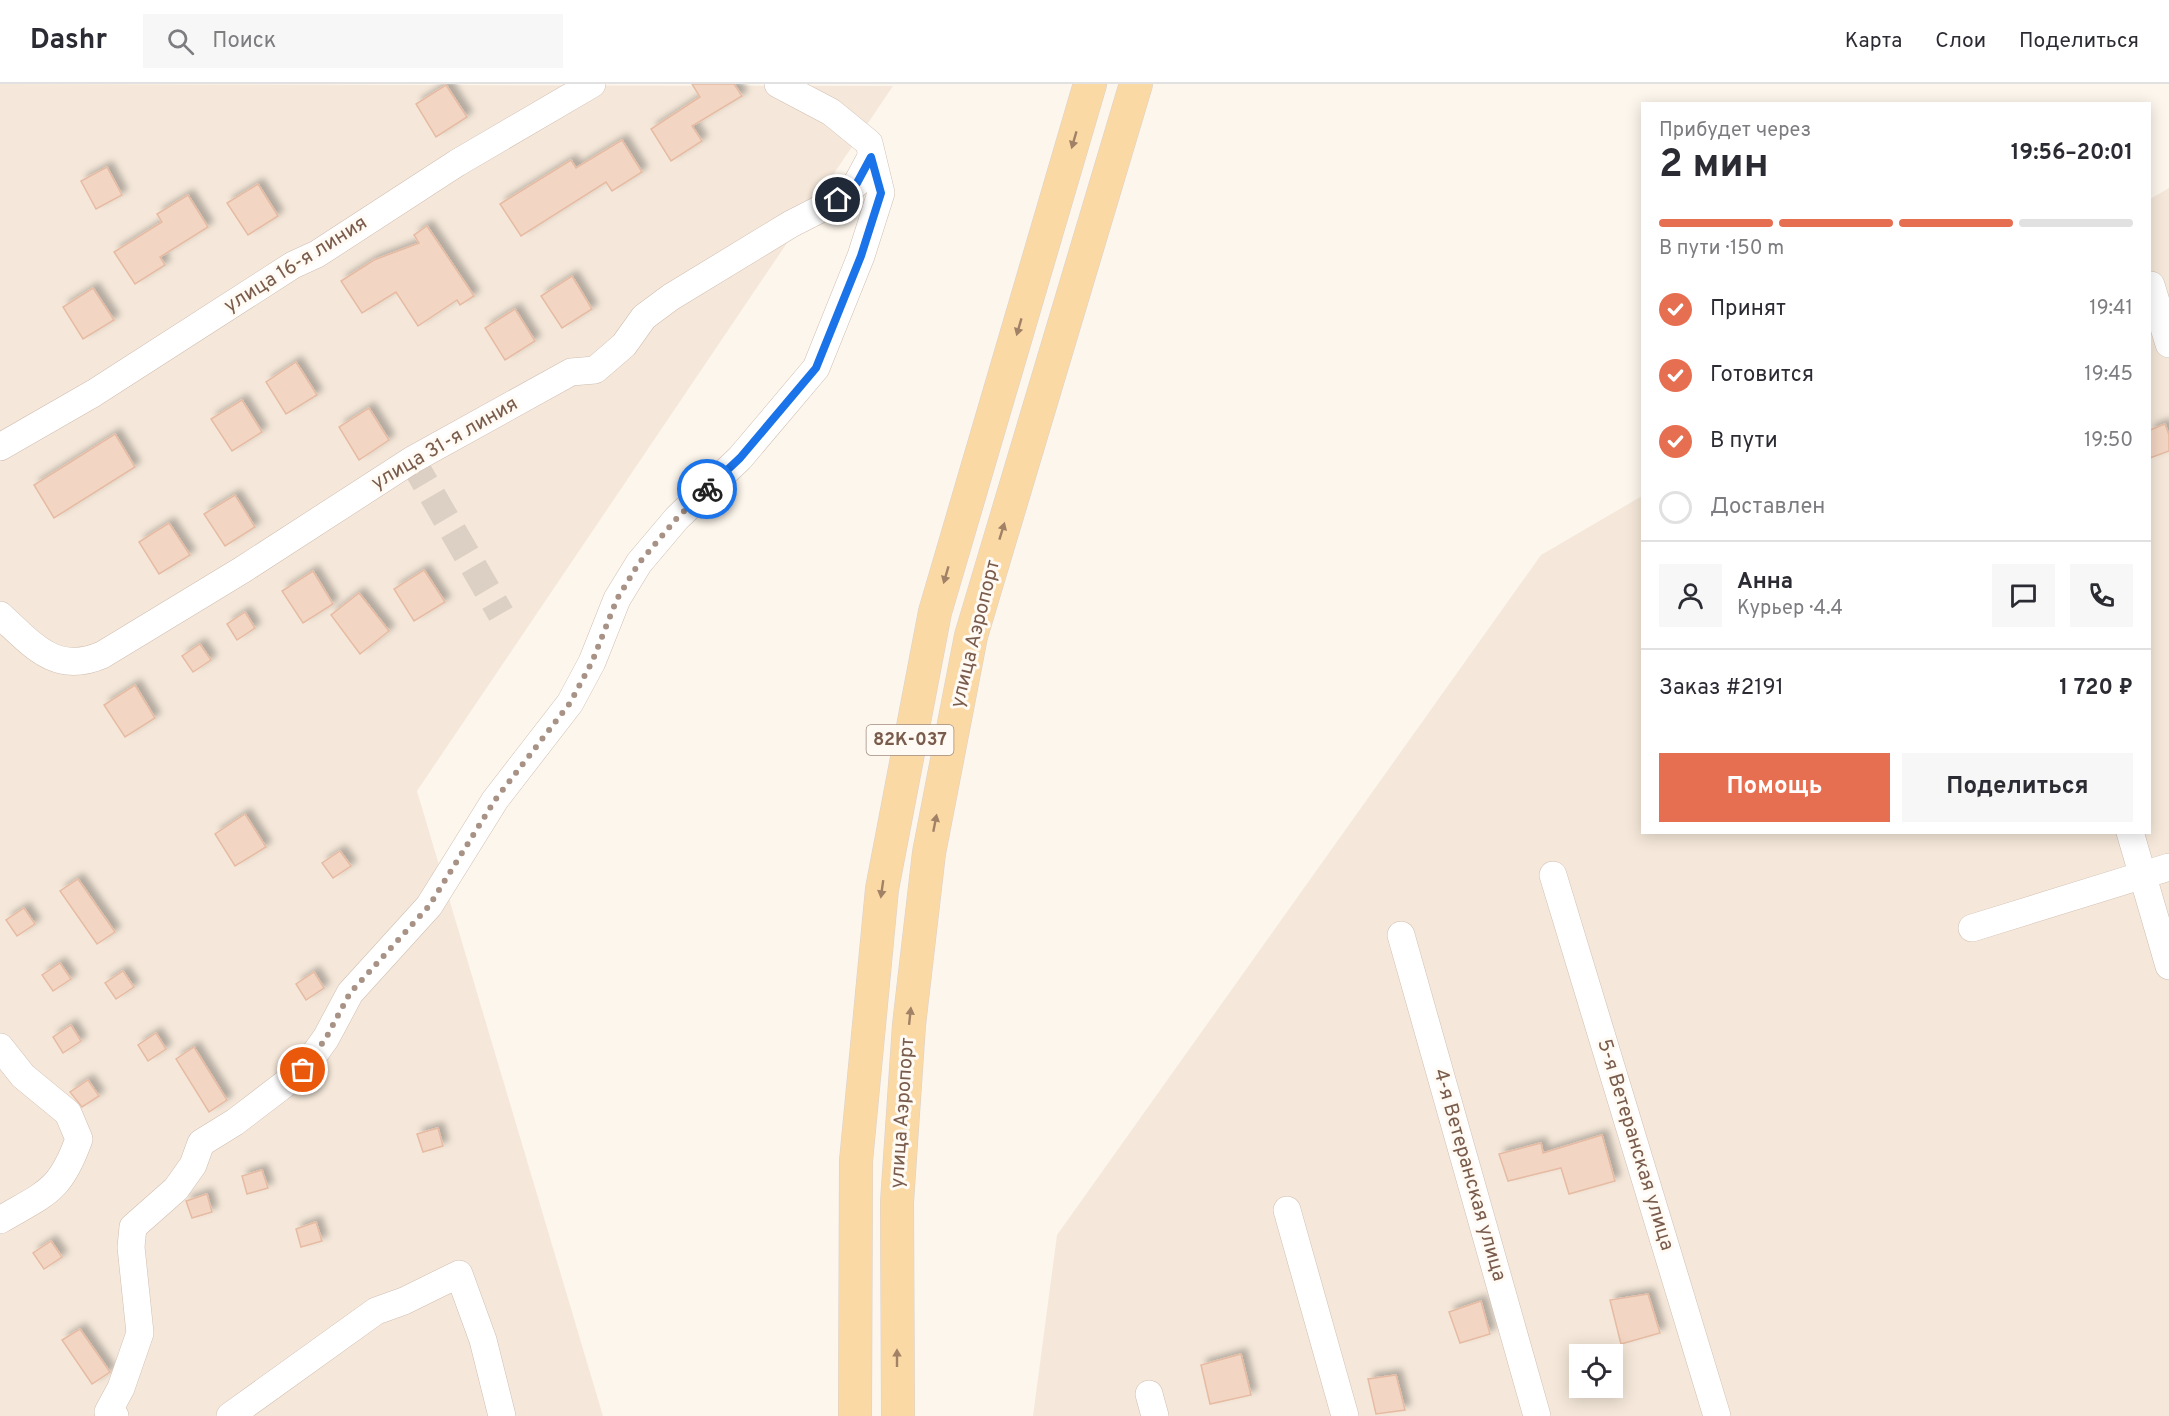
<!DOCTYPE html>
<html lang="ru">
<meta charset="utf-8">
<style>
:root{--surface:#fff;--page:#f7f7f7;--text:#2b2b33;--muted:#7c7c81;--line:#e1e1e2;--accent:#e76f51}
body{margin:0;font-family:Overpass,sans-serif;background:var(--page);color:var(--text);height:100vh;display:flex;flex-direction:column;font-size:22px;white-space:nowrap}
*{box-sizing:border-box;margin:0}
p{font-size:20px;color:var(--muted)}
.icon{flex:none;width:33px;height:33px;fill:none;stroke:currentColor;stroke-width:2;stroke-linecap:round;stroke-linejoin:round}
.map{position:relative;flex:1;overflow:hidden}
.details{position:absolute;left:1641px;top:18px;width:510px;height:732px;display:flex;flex-direction:column;background:var(--surface);border-radius:0px;box-shadow:0 3px 15px #0003}
.details>*{flex:none}
.controls{position:absolute;left:1569px;top:1260px;display:grid;gap:12px}
.controls a{display:grid;place-items:center;width:54px;height:54px;border-radius:0px;background:var(--surface);box-shadow:0 3px 15px #0003;font-size:30px}
.pin{position:absolute;display:grid;place-items:center;width:51px;height:51px;color:#fff;margin:-26px;border:3px solid #fff;border-radius:50%;box-shadow:0 2px 6px #0007}
.courier{position:absolute;display:grid;place-items:center;width:60px;height:60px;margin:-30px;border:4px solid #1a73e8;border-radius:50%;background:#fff;color:#222;box-shadow:0 2px 8px #0007}
.summary em{font-style:normal;font-weight:700}
.summary div{display:flex;flex-direction:column-reverse}
.summary{display:flex;align-items:center;justify-content:space-between;height:102px;padding:0 18px}
h1{font-size:39px;font-weight:700;line-height:45px}
.bar{display:grid;grid-template-columns:repeat(4,1fr);gap:9px 6px;align-content:center;height:72px;padding:0 18px}
.bar i{height:8px;border-radius:4px;background:var(--line)}
.bar .active{background:var(--accent)}
.bar p{grid-column:span 4}
.line{display:flex;align-items:center;gap:15px;padding:0 18px;border-top:2px solid var(--line)}
.line div{flex:1}
.round{display:grid;place-items:center;flex:none;width:63px;height:63px;border-radius:0px;background:var(--page)}
ol{padding:0 18px;list-style:none}
li{display:flex;align-items:center;gap:18px;height:66px}
li p{margin-inline-start:auto}
li .icon{padding:6px;border-radius:50%;background:var(--accent);color:#fff;stroke-width:4}
li:last-child{color:var(--muted)}
li i{width:33px;height:33px;border:3px solid var(--line);border-radius:50%}
.button{display:flex;gap:12px;margin-top:auto;padding:12px 18px}
.button a{flex:1;height:69px;border-radius:0px;background:var(--accent);color:#fff;font-size:24px;font-weight:700;line-height:69px;text-align:center}
.button a+a{background:var(--page);color:var(--text)}
header{display:flex;align-items:center;gap:36px;box-sizing:border-box;height:84px;padding:0 30px;background:var(--surface);border-bottom:2px solid var(--line)}
header strong{font-size:28px}
nav{display:flex;gap:33px;margin-inline-start:auto;font-size:21px}
.search{width:420px;height:54px;background:var(--page);display:flex;align-items:center;gap:15px;box-sizing:border-box;padding:0 21px;border-radius:0px;color:var(--muted);font-size:22px}
.map>svg:first-child{display:block}
</style>
<header>
<strong>Dashr</strong>
<div class="search"><svg class="icon" aria-label="search" viewBox="0 0 24 24"><circle cx="10" cy="10" r="6"/><path d="M15 15l6 6"/></svg>Поиск</div>
<nav><a>Карта</a><a>Слои</a><a>Поделиться</a></nav>
</header>
<div class="map">
<svg width="2169" height="1332" viewBox="0 0 2169 1332">
<defs>
<filter id="shadow"><feDropShadow dx="5.5" dy="-5.5" stdDeviation="3" flood-color="#0004"/></filter>
</defs>
<rect width="100%" height="100%" fill="#fdf6ec"/>
<g fill="#f5e8da" fill-rule="evenodd">
<polygon points="0,0 893,2 417,707 603,1332 0,1332"/>
<path d="M2169 104V1332H1033L1057 1151 1541 471 1642 412V748H2150V115ZM1580 1270H1612V1304H1580Z"/>
</g>
<g fill="#f3d5c3" stroke="#e6bba3" stroke-width="1.5" filter="url(#shadow)">
<polygon points="692,0 734,0 742,12 692,42 702,57 671,77 651,45 700,13"/>
<polygon points="446,1 467,33 436,53 416,20"/>
<polygon points="622,56 642,88 612,107 606,98 521,152 500,120 571,76 576,84"/>
<polygon points="107,83 122,111 96,125 81,97"/>
<polygon points="258,100 278,132 248,151 227,119"/>
<polygon points="188,111 208,143 160,173 165,181 135,200 114,168 162,138 157,130"/>
<polygon points="427,142 474,212 460,221 457,216 418,242 396,208 362,229 341,197 374,176 419,159 414,151"/>
<polygon points="572,192 592,225 562,244 541,212"/>
<polygon points="93,204 114,236 83,255 63,223"/>
<polygon points="515,225 535,257 505,276 485,244"/>
<polygon points="296,278 317,311 286,330 266,298"/>
<polygon points="242,316 262,348 232,367 211,335"/>
<polygon points="369,324 389,356 359,376 339,343"/>
<polygon points="2165,340 2169,351 2169,367 2150,374 2150,346"/>
<polygon points="115,350 135,383 54,434 34,401"/>
<polygon points="235,411 255,443 225,462 204,430"/>
<polygon points="169,439 190,471 159,490 139,458"/>
<polygon points="424,486 445,518 414,537 394,505"/>
<polygon points="313,487 333,520 303,539 282,507"/>
<polygon points="359,509 389,547 360,570 331,531"/>
<polygon points="245,528 255,544 237,556 227,540"/>
<polygon points="200,560 211,576 193,588 182,572"/>
<polygon points="135,601 155,634 125,653 104,621"/>
<polygon points="245,730 266,763 235,782 215,750"/>
<polygon points="340,767 351,782 333,794 322,779"/>
<polygon points="78,795 115,848 97,860 60,807"/>
<polygon points="24,824 35,840 17,852 6,836"/>
<polygon points="60,879 71,895 53,907 42,891"/>
<polygon points="123,887 134,903 116,915 105,899"/>
<polygon points="314,888 324,904 306,916 296,900"/>
<polygon points="71,941 81,957 63,969 53,953"/>
<polygon points="156,949 166,965 148,977 138,961"/>
<polygon points="194,963 227,1016 209,1028 176,975"/>
<polygon points="88,996 99,1012 82,1023 70,1008"/>
<polygon points="438,1044 443,1062 423,1068 417,1050"/>
<polygon points="1602,1051 1615,1097 1569,1110 1561,1084 1508,1097 1499,1070 1541,1059 1543,1069"/>
<polygon points="262,1086 268,1104 247,1110 242,1092"/>
<polygon points="207,1110 212,1128 192,1134 186,1117"/>
<polygon points="316,1138 322,1157 301,1163 296,1145"/>
<polygon points="51,1157 62,1173 44,1185 33,1169"/>
<polygon points="1648,1210 1660,1249 1621,1260 1610,1216"/>
<polygon points="1481,1217 1490,1250 1460,1259 1449,1228"/>
<polygon points="80,1245 110,1288 92,1300 62,1256"/>
<polygon points="1241,1270 1251,1311 1210,1320 1201,1281"/>
<polygon points="1396,1291 1405,1326 1376,1330 1368,1295"/>
</g>
<g fill="none" stroke-linecap="round" stroke-linejoin="round">
<polyline stroke="#dcd0c4" stroke-width="27" stroke-dasharray="27 14" stroke-linecap="butt" points="412,376 501,530"/>
<g stroke="#d1beb0" stroke-width="28">
<g id="minor">
<polyline points="2151,201 2169,260"/>
<polyline points="0,363 94,309 293,181 317,170 457,79 592,0"/>
<path d="M0 531C33 561 55 591 102 571L242 486 412 376 571 288 595 286 624 261 644 233 671 213 791 140 838 116 857 99 871 73"/>
<polyline points="2130,748 2169,882"/>
<polyline points="1553,791 1717,1332"/>
<polyline points="1972,844 2169,783"/>
<polyline points="1401,851 1537,1332"/>
<path d="M0 963 23 992 68 1029 79 1055C60 1108 46 1109 0 1136"/>
<polyline points="1287,1126 1345,1332"/>
<polyline points="1149,1310 1155,1332"/>
<polyline points="115,1332 108,1328 121,1304 140,1249 131,1163 133,1143 176,1105 193,1081 201,1059 235,1038 303,986 326,954 350,909 429,822 495,716 570,619 592,578 617,515 639,479 677,434 740,374 816,284 861,172 881,109 869,59 831,28 778,0"/>
<polyline points="230,1332 376,1227 404,1217 459,1190 483,1256 502,1332"/>
</g>
</g>
<g stroke="#dad1cd" stroke-width="34">
<g id="major">
<polyline points="855,1332 856,1077 882,805 935,528 1090,0"/>
<polyline points="898,1332 897,1118 909,941 929,769 971,552 1136,0"/>
</g>
</g>
<use href="#minor" stroke="#fff" stroke-width="27"/>
<use href="#major" stroke="#fbd9a5" stroke-width="33"/>
</g>
<defs><path id="oneway-solid" d="M-6-.8H1V-3.2L6.5 0L1 3.2V.8H-6Z" transform="scale(1.5)"/></defs>
<g fill="#a18267">
<use href="#oneway-solid" transform="translate(1074 56) rotate(106)"/>
<use href="#oneway-solid" transform="translate(1019 243) rotate(106)"/>
<use href="#oneway-solid" transform="translate(1002 447) rotate(-73)"/>
<use href="#oneway-solid" transform="translate(946 491) rotate(106)"/>
<use href="#oneway-solid" transform="translate(935 739) rotate(-79)"/>
<use href="#oneway-solid" transform="translate(882 805) rotate(98)"/>
<use href="#oneway-solid" transform="translate(910 932) rotate(-84)"/>
<use href="#oneway-solid" transform="translate(897 1274) rotate(-90)"/>
</g>
<g fill="none" stroke-linecap="round" stroke-linejoin="round">
<polyline stroke="#a89285" stroke-width="6" stroke-dasharray="0 10.8" points="303,986 326,954 350,909 429,822 495,716 570,619 592,578 617,515 639,479 677,434 707,405"/>
<polyline stroke="#1a73e8" stroke-width="8" points="707,405 740,374 816,284 861,172 881,109 871,73 857,99 838,116"/>
</g>
<g text-anchor="middle" dominant-baseline="central" stroke-width="6" stroke-linejoin="round" paint-order="stroke">
<rect fill="#fffaf3" stroke="#a28b7f" stroke-width="1.5" x="866.5" y="641" width="87" height="30" rx="4.5"/>
<g font-size="18" font-weight="bold" fill="#7a5c4d">
<text x="910" y="656">82К-037</text>
</g>
<g font-size="20" fill="#7a5c4d" stroke="#fffaf3">
<text transform="translate(296 181) rotate(-32)">улица 16-я линия</text>
<text transform="translate(445 360) rotate(-30)">улица 31-я линия</text>
<text transform="translate(976 550) rotate(-76)">улица Аэропорт</text>
<text transform="translate(903 1029) rotate(-86)">улица Аэропорт</text>
<text transform="translate(1635 1061) rotate(73)">5-я Ветеранская улица</text>
<text transform="translate(1469 1091) rotate(74)">4-я Ветеранская улица</text>
</g>
</g>
</svg>
<div class="controls">
<a><svg class="icon" aria-label="locate" viewBox="0 0 24 24"><circle cx="12" cy="12" r="6"/><path d="M12 2v4M12 18v4M2 12h4M18 12h4"/></svg></a>
</div>
<div class="pin" style="left:303px;top:986px;background:#ea580c"><svg class="icon" aria-label="bag" viewBox="0 0 24 24"><path d="M5 8h14l-1 12H6zM9 8a3 3 0 0 1 6 0"/></svg></div>
<div class="pin" style="left:838px;top:116px;background:#1f2937"><svg class="icon" aria-label="home" viewBox="0 0 24 24"><path d="M3 11l9-7 9 7M6 9v11h12V9"/></svg></div>
<div class="courier" style="left:707px;top:405px"><svg class="icon" aria-label="bike" viewBox="0 0 24 24"><circle cx="6" cy="16" r="4"/><circle cx="18" cy="16" r="4"/><path d="M6 16l4-8h5l3 8M10 8l3 8H6M13 5h3"/></svg></div>
<section class="details">
<div class="summary"><div><h1>2 мин</h1><p>Прибудет через</p></div><em>19:56–20:01</em></div>
<div class="bar"><i class="active"></i><i class="active"></i><i class="active"></i><i></i><p>В пути · 150 m</p></div>
<ol>
<li><svg class="icon" aria-label="check" viewBox="0 0 24 24"><path d="M5 12l5 5 9-10"/></svg>Принят<p>19:41</p></li>
<li><svg class="icon" aria-label="check" viewBox="0 0 24 24"><path d="M5 12l5 5 9-10"/></svg>Готовится<p>19:45</p></li>
<li><svg class="icon" aria-label="check" viewBox="0 0 24 24"><path d="M5 12l5 5 9-10"/></svg>В пути<p>19:50</p></li>
<li><i></i>Доставлен</li>
</ol>
<div class="line" style="height:108px"><a class="round"><svg class="icon" aria-label="person" viewBox="0 0 24 24"><circle cx="12" cy="8" r="4"/><path d="M4 21q1-7 8-7t8 7"/></svg></a><div><b>Анна</b><p>Курьер · 4.4</p></div><a class="round"><svg class="icon" aria-label="chat" viewBox="0 0 24 24"><path d="M4 5h16v11H9l-5 4z"/></svg></a><a class="round"><svg class="icon" aria-label="phone" viewBox="0 0 24 24"><path d="M5 4h4l2 5-3 2q2 4 5 5l2-3 5 2v4C11 20 4 13 5 4z"/></svg></a></div>
<div class="line" style="height:78px"><div>Заказ #2191</div><b>1 720 ₽</b></div>
<div class="button"><a>Помощь</a><a>Поделиться</a></div>
</section>
</div>
